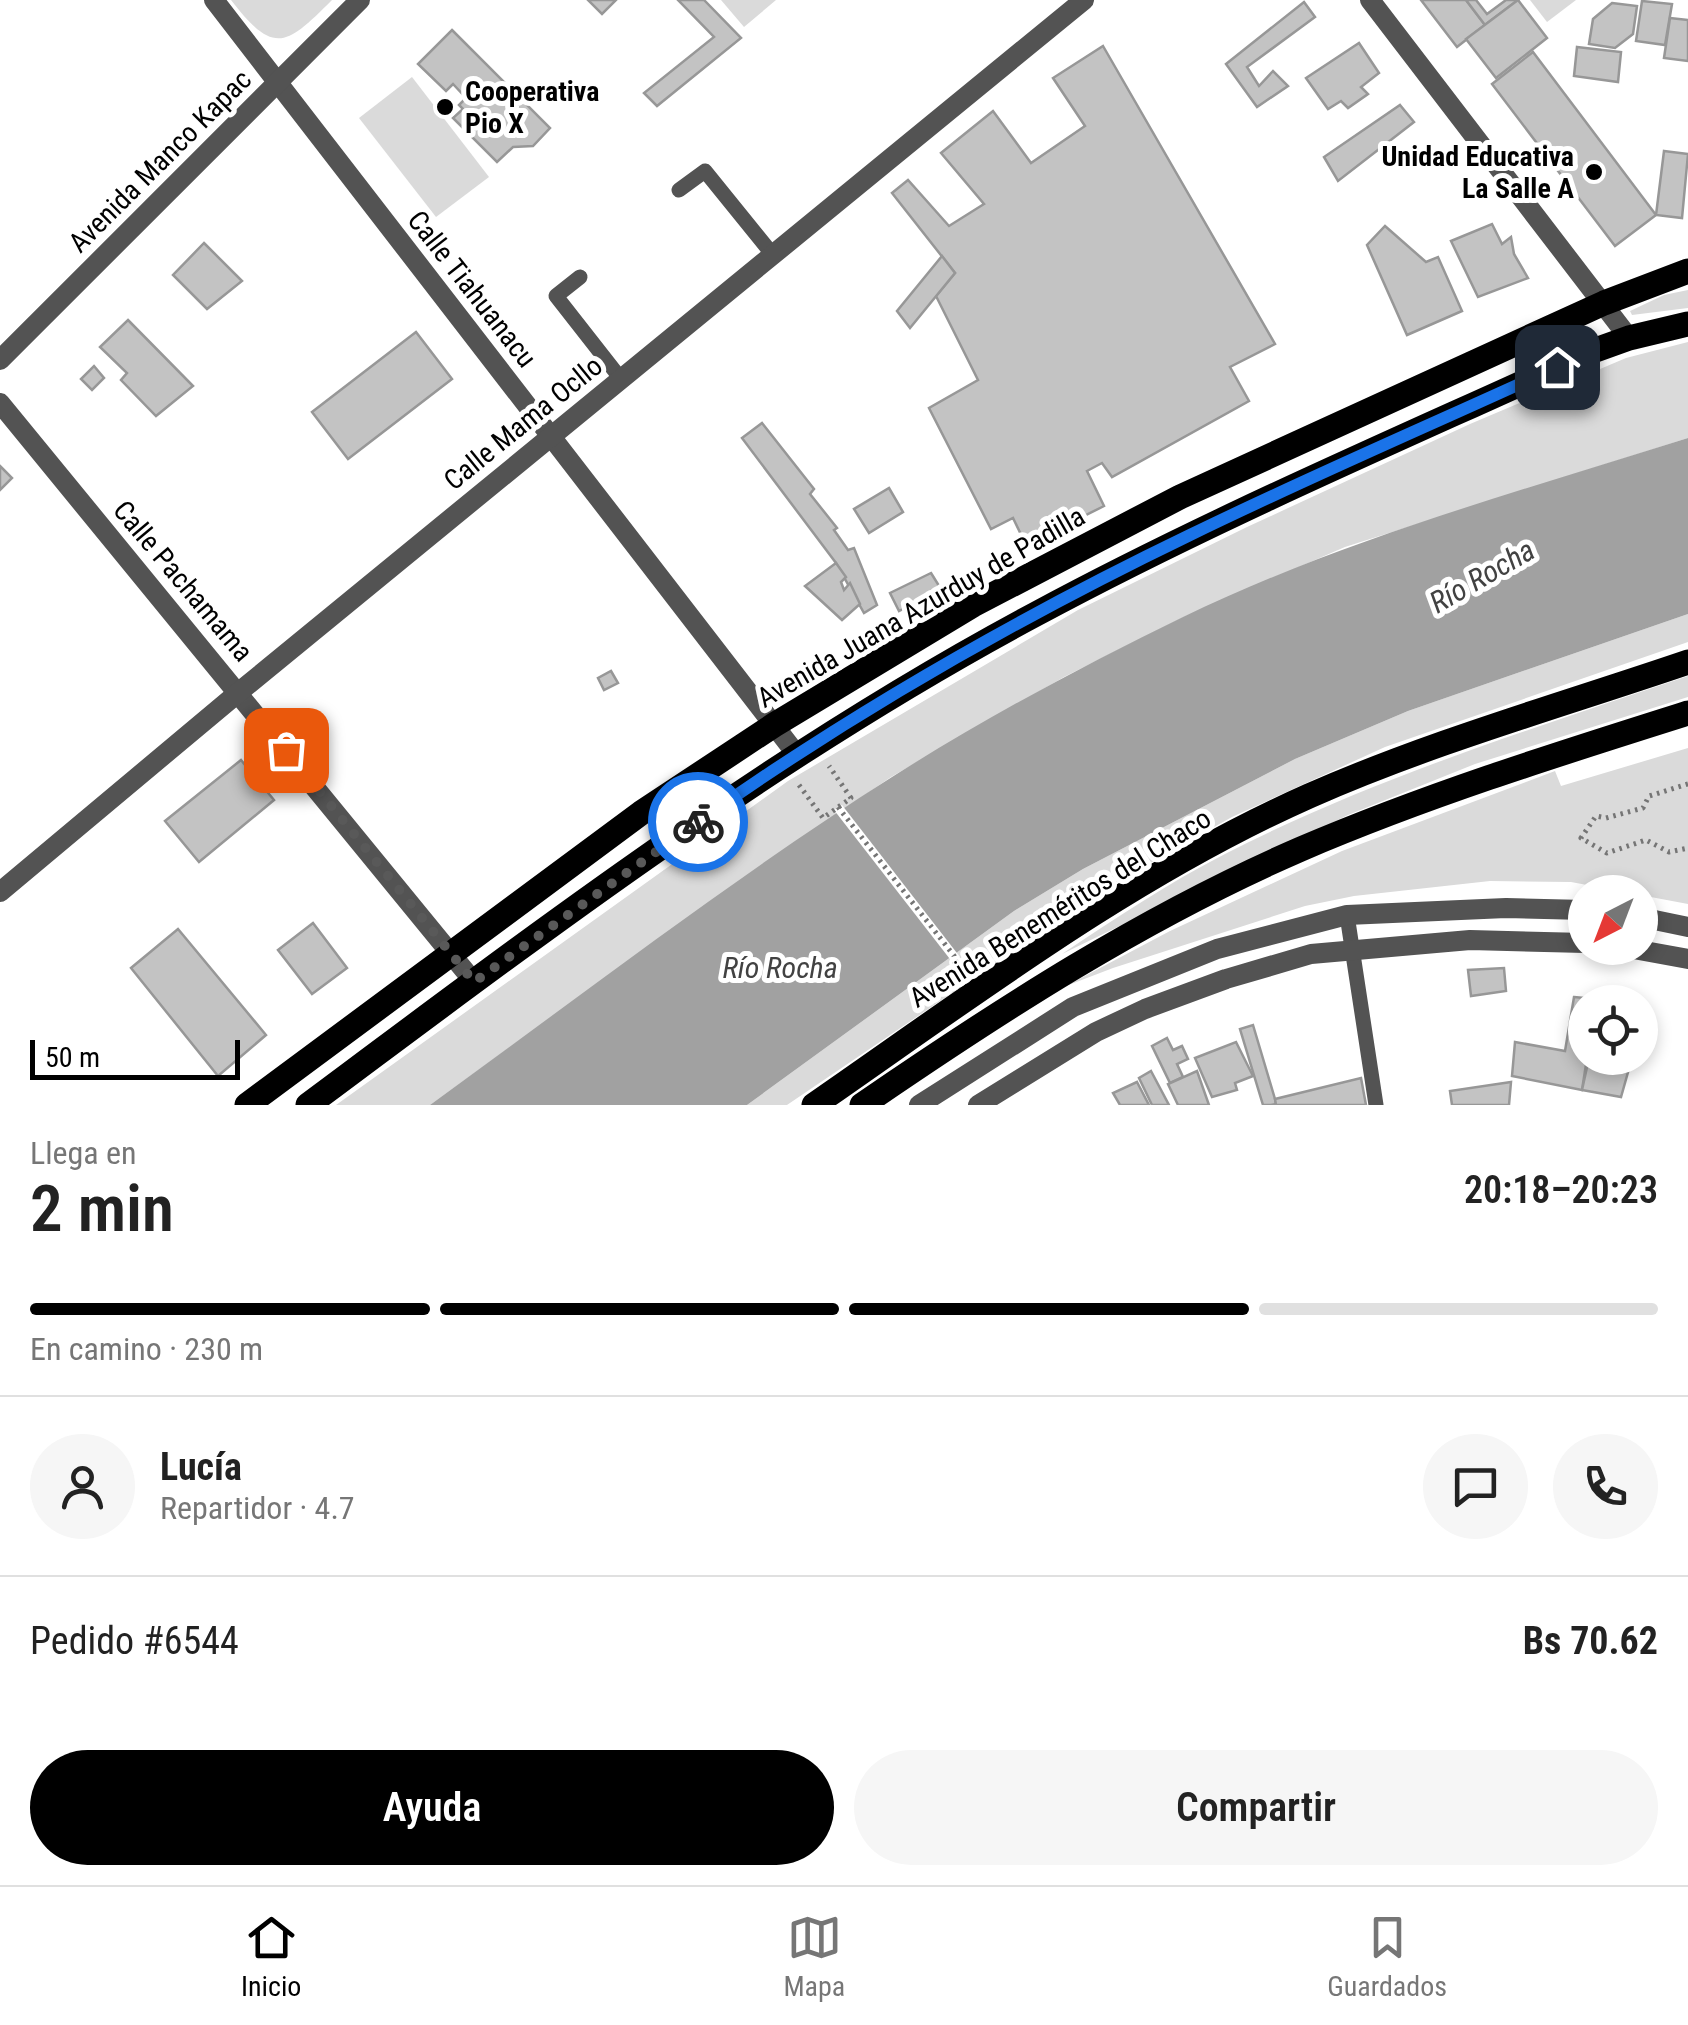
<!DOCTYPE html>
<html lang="es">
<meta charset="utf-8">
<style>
:root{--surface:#fff;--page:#f6f6f6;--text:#222;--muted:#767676;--line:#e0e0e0;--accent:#000}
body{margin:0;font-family:"Roboto Condensed",sans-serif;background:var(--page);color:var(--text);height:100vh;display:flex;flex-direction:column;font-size:38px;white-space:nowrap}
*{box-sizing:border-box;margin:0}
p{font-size:32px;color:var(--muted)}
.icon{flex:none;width:55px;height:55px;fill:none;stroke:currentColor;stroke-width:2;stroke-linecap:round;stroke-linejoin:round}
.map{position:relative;height:1105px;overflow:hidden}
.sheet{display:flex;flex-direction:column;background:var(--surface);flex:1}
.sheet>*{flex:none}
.needle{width:65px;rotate:222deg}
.tools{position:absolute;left:1568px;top:875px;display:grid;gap:20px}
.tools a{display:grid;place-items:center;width:90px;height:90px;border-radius:50%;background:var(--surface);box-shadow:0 5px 15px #0003;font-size:50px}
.scale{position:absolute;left:30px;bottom:25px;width:210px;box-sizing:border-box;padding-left:10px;border:5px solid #000;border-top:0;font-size:28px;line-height:35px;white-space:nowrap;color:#000;-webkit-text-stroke:8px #fff;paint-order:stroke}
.pin{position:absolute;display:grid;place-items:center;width:85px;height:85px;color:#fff;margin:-42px;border-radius:20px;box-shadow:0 5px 15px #0006}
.courier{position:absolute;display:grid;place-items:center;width:100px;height:100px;margin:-50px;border:8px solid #1a73e8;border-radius:50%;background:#fff;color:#222;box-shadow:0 2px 12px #0007}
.head em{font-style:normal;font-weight:600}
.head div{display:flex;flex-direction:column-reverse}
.head{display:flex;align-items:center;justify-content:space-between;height:170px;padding:0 30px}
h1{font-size:65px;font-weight:600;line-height:75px}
.bar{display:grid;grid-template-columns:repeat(4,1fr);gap:15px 10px;align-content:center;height:120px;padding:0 30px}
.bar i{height:12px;border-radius:8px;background:var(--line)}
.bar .on{background:var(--accent)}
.bar p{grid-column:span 4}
.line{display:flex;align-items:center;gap:25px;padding:0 30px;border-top:2px solid var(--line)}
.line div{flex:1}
.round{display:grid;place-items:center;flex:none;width:105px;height:105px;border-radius:52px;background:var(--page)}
.primary-button{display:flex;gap:20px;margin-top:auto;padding:20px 30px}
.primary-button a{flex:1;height:115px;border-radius:60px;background:var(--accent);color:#fff;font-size:40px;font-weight:600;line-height:115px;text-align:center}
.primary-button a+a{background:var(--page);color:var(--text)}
.tabs{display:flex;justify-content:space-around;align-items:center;height:140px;border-top:2px solid var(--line);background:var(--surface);font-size:28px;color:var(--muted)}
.tabs a{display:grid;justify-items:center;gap:5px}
.tabs .on{color:var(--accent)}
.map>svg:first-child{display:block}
</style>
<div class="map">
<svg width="1688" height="1105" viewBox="0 0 1688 1105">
<rect width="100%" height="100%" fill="#fff"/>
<g fill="#dadada">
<path d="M231 0H332C286 46 274 56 231 0Z"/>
<polygon points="721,0 776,0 744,27"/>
<polygon points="1530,0 1576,0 1547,22"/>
<polygon points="412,77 489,177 436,217 359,118"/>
<polygon points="1688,290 1688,308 1632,315 1630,311 1664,295"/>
<polygon points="1688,342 1688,438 1345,547 1186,616 1064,677 891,777 731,887 430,1105 336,1105 788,781 1078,610 1247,527 1470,424 1626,358"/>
<polygon points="1688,614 1688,642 1385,747 1232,817 1111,885 787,1105 747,1105 1014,911 1083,869 1295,759 1408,711"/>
<path d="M1688 676V697L1475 764 1348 815 1062 954C1116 918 1168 883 1225 854 1373 778 1532 729 1688 676Z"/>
<polygon points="1688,748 1688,904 1571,882 1490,881 1354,896 1305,906 1113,968 1066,986 1170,931 1342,851 1555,771 1561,786"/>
</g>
<path fill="#a1a1a1" d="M1688 438V614L1408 711 1295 759 1083 869 1014 911 747 1105H430C582 995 733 878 892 777 985 718 1084 665 1183 617 1344 539 1518 492 1688 438Z"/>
<polygon fill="#fff" points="842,805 960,957 953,963 834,810"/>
<g fill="#c3c3c3" stroke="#979797" stroke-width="2.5">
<polygon points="588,0 616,0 602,14"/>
<polygon points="678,0 704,0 741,38 657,106 644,93 714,37"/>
<polygon points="1421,0 1466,0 1485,25 1457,47"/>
<polygon points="1466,0 1476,0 1487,14 1506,0 1518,0 1485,25"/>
<polygon points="1518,0 1547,38 1496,78 1466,39"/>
<polygon points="1642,1 1672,4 1665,45 1636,41"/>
<polygon points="1304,2 1315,17 1247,67 1259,86 1273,71 1288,86 1257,107 1226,64"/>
<polygon points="1612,3 1637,6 1633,34 1615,48 1589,44 1593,19"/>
<polygon points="1670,18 1688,20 1688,61 1664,58"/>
<polygon points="452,30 550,128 533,146 513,147 497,162 453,118 463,109 459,105 466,98 453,84 446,91 418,64"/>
<polygon points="1359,43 1379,73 1361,87 1368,94 1348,108 1341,101 1328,109 1306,78"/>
<polygon points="1103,46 1275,344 1230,367 1249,401 1112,477 1102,463 1087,471 1104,506 1026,545 1013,518 991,529 929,408 978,380 936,296 955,273 892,193 908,180 949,226 984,204 941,153 993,111 1031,163 1085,126 1053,78"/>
<polygon points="1577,47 1621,52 1618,82 1574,76"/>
<polygon points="1533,52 1656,215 1615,246 1492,84"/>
<polygon points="1400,105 1414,122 1338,181 1324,157"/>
<polygon points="1664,151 1688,154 1682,218 1656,215"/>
<polygon points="1492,224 1502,244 1511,237 1514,254 1528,278 1478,297 1451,241"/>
<polygon points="1385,226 1426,262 1438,257 1462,311 1407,335 1367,245"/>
<polygon points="204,243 242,281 207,309 173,275"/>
<polygon points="942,256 955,273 910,328 897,311"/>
<polygon points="128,320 193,386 156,416 121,380 127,373 100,347"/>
<polygon points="416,332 452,379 348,459 312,412"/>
<polygon points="94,366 104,378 92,390 81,379"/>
<polygon points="762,423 814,489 810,494 837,528 834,530 848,550 854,548 877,605 864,613 836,563 742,438"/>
<polygon points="0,466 12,478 0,490"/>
<polygon points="889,488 903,512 869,533 854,509"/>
<polygon points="836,563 846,577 841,582 844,590 850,583 860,604 842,620 805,586"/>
<polygon points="931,573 941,589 899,611 890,593"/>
<polygon points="611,671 618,683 604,690 598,678"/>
<polygon points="241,760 274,800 199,862 165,821"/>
<polygon points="313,923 347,968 312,994 278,950"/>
<polygon points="178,929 266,1035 218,1076 131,968"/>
<polygon points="1504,968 1506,991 1471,996 1468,970"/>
<polygon points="1574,997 1596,999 1595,1002 1585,1002 1587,1058 1582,1090 1512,1076 1515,1042 1565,1051"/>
<polygon points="1253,1025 1275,1099 1276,1104 1271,1105 1263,1105 1240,1029"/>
<polygon points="1167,1038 1173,1050 1182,1046 1188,1059 1177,1064 1183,1077 1170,1083 1152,1046"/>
<polygon points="1236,1042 1253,1076 1235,1083 1237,1090 1212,1097 1195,1058"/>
<polygon points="1589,1058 1632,1058 1621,1097 1582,1090"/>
<polygon points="1151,1071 1169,1105 1152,1105 1139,1078"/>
<polygon points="1197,1071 1209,1105 1178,1105 1168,1084"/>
<polygon points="1361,1078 1366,1105 1276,1105 1275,1099"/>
<polygon points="1137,1082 1149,1105 1120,1105 1113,1093"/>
<polygon points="1511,1082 1509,1105 1452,1105 1450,1091"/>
</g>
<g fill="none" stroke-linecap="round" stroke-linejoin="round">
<g stroke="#757575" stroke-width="5" stroke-dasharray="2.5 5" stroke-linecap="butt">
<polyline points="1688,784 1649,796 1643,808 1606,818 1596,816 1581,838 1607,853 1646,840 1669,852 1688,848"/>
<polyline points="799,785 823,818 851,798 829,766"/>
<polyline points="838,807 962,966"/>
<polygon points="975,956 983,968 956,987 948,976"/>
</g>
<g stroke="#535353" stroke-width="15">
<polyline points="679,190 705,171 773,255"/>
<polyline points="580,277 556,296 621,379"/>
<polyline points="1347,915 1376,1105"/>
</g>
<g stroke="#535353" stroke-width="20">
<polyline points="214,0 797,755"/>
<polyline points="1370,0 1629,338"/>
<polyline points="0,360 360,0"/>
<polyline points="0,403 474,982"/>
<polyline points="0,892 239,692 1084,0"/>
</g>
<g stroke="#535353" stroke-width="20">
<polyline points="1640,917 1688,927"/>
<polyline points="1628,948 1688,959"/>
<polyline points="919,1105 1073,1007 1217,949 1347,915 1506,908 1585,910"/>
<polyline points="978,1105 1096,1032 1145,1009 1226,979 1311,954 1470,940 1585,943"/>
</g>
<g stroke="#000" stroke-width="25">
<polyline points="247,1105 641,813 774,725 973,605 1180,497 1604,303 1688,271"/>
<path d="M308 1105C543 930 777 752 1036 614 1216 517 1405 437 1590 352L1629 338 1688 324"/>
<path d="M814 1105C973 995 1131 875 1309 796 1431 742 1562 705 1688 662"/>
<path d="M862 1105C1002 1009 1144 917 1301 849 1427 795 1558 754 1688 713"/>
</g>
</g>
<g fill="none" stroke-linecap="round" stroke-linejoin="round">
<polyline stroke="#595959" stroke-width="10" stroke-dasharray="0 18" points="286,750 474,982 698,822"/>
<path stroke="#1a73e8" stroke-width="12" d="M698 822C853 712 1020 617 1190 535 1311 476 1435 423 1557 367"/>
</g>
<g fill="#000" stroke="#fff" stroke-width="4">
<circle cx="445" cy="107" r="10"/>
<circle cx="1594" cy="172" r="10"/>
</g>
<g text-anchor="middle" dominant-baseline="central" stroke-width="10" stroke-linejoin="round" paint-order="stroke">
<g font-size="28" font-weight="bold" fill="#000" stroke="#fff" text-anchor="start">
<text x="465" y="91">Cooperativa<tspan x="465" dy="32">Pio X</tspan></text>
<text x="1574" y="156" text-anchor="end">Unidad Educativa<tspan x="1574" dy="32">La Salle A</tspan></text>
</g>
<g font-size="28" fill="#000" stroke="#fff">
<text transform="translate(160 161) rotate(-45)">Avenida Manco Kapac</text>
<text transform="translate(472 289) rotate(52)">Calle Tiahuanacu</text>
<text transform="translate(523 423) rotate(-39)">Calle Mama Ocllo</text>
<text transform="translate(183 581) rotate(50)">Calle Pachamama</text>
<text transform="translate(921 607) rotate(-30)">Avenida Juana Azurduy de Padilla</text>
<text transform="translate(1060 908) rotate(-32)">Avenida Beneméritos del Chaco</text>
</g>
<g font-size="30" font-style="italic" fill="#424242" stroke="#fff">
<text transform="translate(1482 576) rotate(-30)">Río Rocha</text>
<text x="780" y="967">Río Rocha</text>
</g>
</g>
</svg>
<div class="tools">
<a><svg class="needle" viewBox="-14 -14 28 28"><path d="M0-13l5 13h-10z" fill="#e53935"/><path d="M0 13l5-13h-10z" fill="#767676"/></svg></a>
<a><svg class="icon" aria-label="locate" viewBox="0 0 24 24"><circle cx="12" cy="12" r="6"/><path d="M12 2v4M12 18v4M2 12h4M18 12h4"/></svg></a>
</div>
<div class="scale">50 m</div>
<div class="pin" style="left:286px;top:750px;background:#ea580c"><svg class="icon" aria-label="bag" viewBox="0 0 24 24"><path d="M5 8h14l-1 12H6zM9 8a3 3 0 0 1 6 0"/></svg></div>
<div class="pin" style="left:1557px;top:367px;background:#1f2937"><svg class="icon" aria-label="home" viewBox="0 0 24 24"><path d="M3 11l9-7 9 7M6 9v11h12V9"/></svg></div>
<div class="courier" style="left:698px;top:822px"><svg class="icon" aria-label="bike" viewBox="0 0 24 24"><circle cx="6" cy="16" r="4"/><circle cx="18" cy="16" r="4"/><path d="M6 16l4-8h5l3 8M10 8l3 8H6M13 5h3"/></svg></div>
</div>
<section class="sheet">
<div class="head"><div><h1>2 min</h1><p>Llega en</p></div><em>20:18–20:23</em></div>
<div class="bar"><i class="on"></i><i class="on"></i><i class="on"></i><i></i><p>En camino · 230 m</p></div>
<div class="line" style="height:180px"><a class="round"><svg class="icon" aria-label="person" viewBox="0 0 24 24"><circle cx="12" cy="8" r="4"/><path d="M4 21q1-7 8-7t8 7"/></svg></a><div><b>Lucía</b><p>Repartidor · 4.7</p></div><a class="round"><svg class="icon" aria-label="chat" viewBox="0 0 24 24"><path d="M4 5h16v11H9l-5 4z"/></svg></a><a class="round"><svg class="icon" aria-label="phone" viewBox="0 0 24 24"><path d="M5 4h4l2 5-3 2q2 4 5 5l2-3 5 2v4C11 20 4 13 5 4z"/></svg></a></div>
<div class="line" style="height:130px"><div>Pedido #6544</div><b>Bs 70.62</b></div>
<div class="primary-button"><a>Ayuda</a><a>Compartir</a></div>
</section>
<nav class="tabs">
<a class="on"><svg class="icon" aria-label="home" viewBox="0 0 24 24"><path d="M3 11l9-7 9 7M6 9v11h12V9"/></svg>Inicio</a>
<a><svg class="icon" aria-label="map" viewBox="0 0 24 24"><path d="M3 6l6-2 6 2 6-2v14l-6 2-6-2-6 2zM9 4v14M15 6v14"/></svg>Mapa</a>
<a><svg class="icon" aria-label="saved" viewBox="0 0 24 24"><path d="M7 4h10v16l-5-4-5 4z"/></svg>Guardados</a>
</nav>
